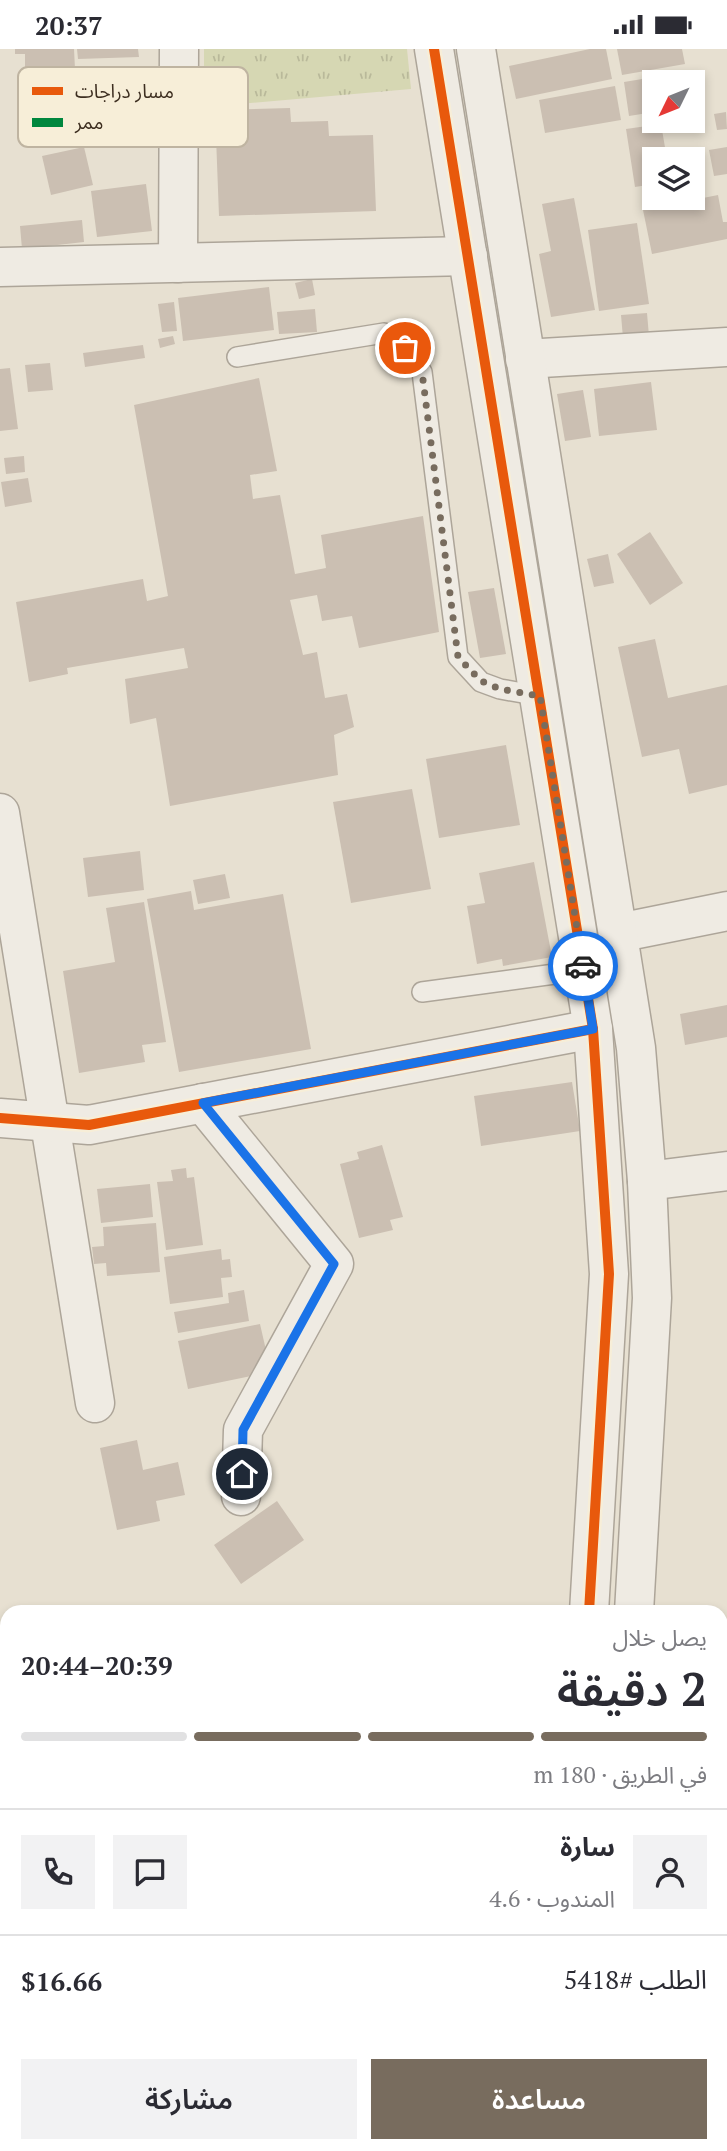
<!DOCTYPE html>
<html lang="ar">
<meta charset="utf-8">
<style>
:root{--surface:#fff;--page:#f2f2f3;--text:#2b2b33;--muted:#7c7c81;--line:#e1e1e2;--accent:#786c5e}
body{margin:0;font-family:"PT Serif","Noto Sans Arabic",serif;background:var(--page);color:var(--text);direction:rtl;height:100vh;display:flex;flex-direction:column;font-size:26px;white-space:nowrap}
*{box-sizing:border-box;margin:0}
p{font-size:23px;color:var(--muted)}
.icon{flex:none;width:38px;height:38px;fill:none;stroke:currentColor;stroke-width:2;stroke-linecap:round;stroke-linejoin:round}
.map{position:relative;flex:1;overflow:hidden;direction:ltr}
.details{position:absolute;left:0px;top:1556px;width:728px;height:548px;display:flex;flex-direction:column;background:var(--surface);border-radius:21px 21px 0 0;box-shadow:0 4px 10px #0003;direction:rtl}
.details>*{flex:none}
.needle{width:46px;rotate:227deg}
.fabs{position:absolute;left:642px;top:21px;display:grid;gap:14px}
.fabs a{display:grid;place-items:center;width:63px;height:63px;border-radius:0px;background:var(--surface);box-shadow:0 4px 10px #0003;font-size:35px}
.pin{position:absolute;display:grid;place-items:center;width:60px;height:60px;color:#fff;margin:-30px;border:4px solid #fff;border-radius:50%;box-shadow:0 2px 7px #0007}
.courier{position:absolute;display:grid;place-items:center;width:70px;height:70px;margin:-35px;border:5px solid #1a73e8;border-radius:50%;background:#fff;color:#222;box-shadow:0 2px 9px #0007}
.head em{font-style:normal;font-weight:600}
.head div{display:flex;flex-direction:column-reverse}
.head{display:flex;align-items:center;justify-content:space-between;height:119px;padding:0 21px}
h1{font-size:46px;font-weight:600;line-height:52px}
.bar{display:grid;grid-template-columns:repeat(4,1fr);gap:10px 7px;align-content:center;height:84px;padding:0 21px}
.bar i{height:9px;border-radius:5px;background:var(--line)}
.bar .on{background:var(--accent)}
.bar p{grid-column:span 4}
.line{display:flex;align-items:center;gap:18px;padding:0 21px;border-top:2px solid var(--line)}
.line div{flex:1}
.round{display:grid;place-items:center;flex:none;width:74px;height:74px;border-radius:0px;background:var(--page)}
.button{display:flex;gap:14px;margin-top:auto;padding:14px 21px}
.button a{flex:1;height:80px;border-radius:0px;background:var(--accent);color:#fff;font-size:28px;font-weight:600;line-height:80px;text-align:center}
.button a+a{background:var(--page);color:var(--text)}
.status{display:flex;justify-content:space-between;align-items:center;height:49px;padding:0 35px;background:var(--surface);direction:ltr}
.status svg{height:19px;fill:currentColor}
.map>svg:first-child{display:block}
</style>
<div class="status"><b>20:37</b><svg viewBox="0 0 49 12"><path d="M0 12V9h3v3zM5 12V6h3v6zM10 12V3h3v9zM15 12V0h3v12zM26 1h20v11H26zM47 4h2v5h-2z"/></svg></div>
<div class="map">
<svg width="727" height="2102" viewBox="0 0 727 2102">
<defs>
<pattern id="park-tufts" width="24" height="20" patternUnits="userSpaceOnUse" patternTransform="scale(1.75)"><rect width="24" height="20" fill="#d6d7b3"/><path d="M3 7l-1-3M5 7V3M7 7l1-3M15 17l-1-3M17 17v-4M19 17l1-3" fill="none" stroke="#b9b99a"/></pattern>
</defs>
<rect width="100%" height="100%" fill="#e7e0d1"/>
<polygon fill="url(#park-tufts)" points="204,0 407,0 411,40 204,58"/>
<g fill="#cbbfb2">
<polygon points="15,0 74,0 75,20 25,22 25,5 15,5"/>
<polygon points="77,0 138,0 139,8 78,10"/>
<polygon points="590,0 606,0 612,30 516,50 509,17"/>
<polygon points="617,0 682,0 685,15 622,26"/>
<polygon points="691,22 693,33 654,33 654,63 629,67 624,33"/>
<polygon points="615,37 621,71 545,84 539,51"/>
<polygon points="71,55 72,99 43,99 42,56"/>
<polygon points="290,59 291,73 328,72 329,87 373,86 376,162 219,167 215,61"/>
<polygon points="726,63 727,80 717,81 714,65"/>
<polygon points="661,75 667,110 654,110 654,135 635,138 626,80"/>
<polygon points="84,98 93,136 51,146 42,107"/>
<polygon points="727,98 727,125 714,127 709,101"/>
<polygon points="146,135 152,182 97,188 91,142"/>
<polygon points="718,146 723,173 727,173 727,190 652,205 643,161"/>
<polygon points="574,149 595,261 551,268 539,205 551,202 542,155"/>
<polygon points="82,171 84,193 22,200 20,177"/>
<polygon points="637,174 649,255 599,262 588,181"/>
<polygon points="312,230 315,246 299,250 295,234"/>
<polygon points="269,238 274,281 183,292 178,249"/>
<polygon points="174,253 177,282 162,283 158,255"/>
<polygon points="315,260 317,283 279,285 277,263"/>
<polygon points="647,264 649,287 623,289 621,266"/>
<polygon points="173,287 175,295 160,299 158,290"/>
<polygon points="143,296 145,309 85,318 83,304"/>
<polygon points="50,314 53,341 28,343 25,316"/>
<polygon points="10,319 18,380 0,382 0,320"/>
<polygon points="259,329 277,422 250,426 253,450 280,446 295,525 326,519 321,486 423,467 439,583 359,599 352,567 322,572 317,546 290,551 303,606 317,603 325,649 347,645 354,678 334,686 338,726 170,757 156,669 130,675 125,630 188,619 184,599 67,619 68,625 29,633 16,553 143,530 147,552 168,547 134,356"/>
<polygon points="651,333 657,381 599,387 594,340"/>
<polygon points="583,341 591,388 565,392 557,345"/>
<polygon points="24,407 25,423 6,425 4,409"/>
<polygon points="28,429 32,453 5,458 1,433"/>
<polygon points="650,483 683,534 650,556 617,505"/>
<polygon points="608,505 614,534 594,538 587,510"/>
<polygon points="494,539 506,605 480,609 468,543"/>
<polygon points="655,590 668,649 727,636 727,736 689,745 679,700 642,708 618,598"/>
<polygon points="506,696 520,776 439,789 426,710"/>
<polygon points="412,740 431,840 351,854 333,753"/>
<polygon points="140,802 144,841 88,848 83,809"/>
<polygon points="534,813 552,908 503,917 502,910 477,915 467,857 485,854 479,824"/>
<polygon points="225,825 230,849 198,855 193,831"/>
<polygon points="191,842 194,861 283,845 311,1000 179,1023 147,850"/>
<polygon points="144,853 166,993 142,996 145,1013 79,1024 63,922 115,913 106,859"/>
<polygon points="727,956 727,988 685,996 680,965"/>
<polygon points="572,1033 580,1082 481,1097 474,1047"/>
<polygon points="382,1096 403,1168 390,1171 393,1181 359,1189 340,1115 359,1110 357,1103"/>
<polygon points="186,1119 187,1129 194,1128 203,1196 166,1201 157,1133 173,1132 171,1121"/>
<polygon points="150,1135 153,1168 101,1174 97,1140"/>
<polygon points="156,1174 160,1223 107,1227 106,1214 94,1215 92,1198 104,1197 103,1178"/>
<polygon points="221,1200 222,1211 230,1210 232,1228 221,1229 223,1248 170,1255 164,1208"/>
<polygon points="244,1241 249,1272 178,1284 174,1263 229,1254 228,1244"/>
<polygon points="260,1275 271,1323 188,1340 178,1292"/>
<polygon points="137,1391 143,1421 178,1413 185,1446 156,1452 160,1472 117,1481 100,1399"/>
<polygon points="277,1452 304,1491 241,1535 214,1496"/>
</g>
<g fill="none" stroke-linecap="round" stroke-linejoin="round">
<g stroke="#ada599" stroke-width="22">
<g id="service">
<polyline points="237,308 384,284 405,299 422,323 458,608 481,633 500,640 540,647"/>
<polyline points="422,943 584,921"/>
</g>
</g>
<g stroke="#ada599" stroke-width="41">
<g id="minor">
<polyline points="178,214 179,0"/>
<polyline points="0,218 468,207"/>
<polyline points="525,310 727,298"/>
<polyline points="0,764 95,1354"/>
<polyline points="618,884 727,862"/>
<polyline points="203,1054 334,1215 243,1381 241,1447"/>
<polyline points="0,1069 89,1076 593,980"/>
<polyline points="647,1132 727,1122"/>
</g>
</g>
<g stroke="#ada599" stroke-width="41">
<g id="tertiary">
<polyline points="434,0 593,980 609,1225 589,1563"/>
<polyline points="476,0 636,999 647,1132 652,1249 634,1563"/>
<polyline points="591,2096 592,2102"/>
<polyline points="631,2096 632,2102"/>
</g>
</g>
<use href="#service" stroke="#efebe3" stroke-width="19"/>
<use href="#minor" stroke="#efebe3" stroke-width="38"/>
<use href="#tertiary" stroke="#efebe3" stroke-width="38"/>
<g stroke="#00873e" stroke-width="9" stroke-dasharray="18 9" stroke-linecap="butt">
<polyline points="721,1787 727,1787"/>
<polyline points="0,1882 7,1883"/>
</g>
<g stroke="#f7eed8" stroke-width="15">
<g id="cycleway">
<polyline points="434,0 593,980 609,1225 589,1563"/>
<polyline points="0,1069 89,1076 593,980"/>
</g>
</g>
<use href="#cycleway" stroke="#e8590c" stroke-width="10"/>
</g>
<g fill="none" stroke-linecap="round" stroke-linejoin="round">
<polyline stroke="#786c5e" stroke-width="7" stroke-dasharray="0 12.6" points="405,299 422,323 458,608 481,632 500,640 540,647 583,917"/>
<polyline stroke="#1a73e8" stroke-width="9" points="242,1425 243,1381 334,1215 203,1054 593,980 583,917"/>
</g>
<rect x="18" y="18" width="230" height="80" rx="10" fill="#f7eed8" stroke="#bfb4a1" stroke-width="2"/>
<rect x="32" y="38" width="31" height="8" fill="#e8590c"/>
<rect x="32" y="69" width="31" height="9" fill="#00873e"/>
<g font-size="19" fill="#3d2e20">
<text x="75" y="49">مسار دراجات</text>
<text x="75" y="80">ممر</text>
</g>
</svg>
<div class="fabs">
<a><svg class="needle" viewBox="-14 -14 28 28"><path d="M0-13l5 13h-10z" fill="#e53935"/><path d="M0 13l5-13h-10z" fill="#7c7c81"/></svg></a>
<a><svg class="icon" aria-label="layers" viewBox="0 0 24 24"><path d="M12 4l9 5-9 5-9-5zM3 14l9 5 9-5"/></svg></a>
</div>
<div class="pin" style="left:405px;top:299px;background:#ea580c"><svg class="icon" aria-label="bag" viewBox="0 0 24 24"><path d="M5 8h14l-1 12H6zM9 8a3 3 0 0 1 6 0"/></svg></div>
<div class="pin" style="left:242px;top:1425px;background:#1f2937"><svg class="icon" aria-label="home" viewBox="0 0 24 24"><path d="M3 11l9-7 9 7M6 9v11h12V9"/></svg></div>
<div class="courier" style="left:583px;top:917px"><svg class="icon" aria-label="car" viewBox="0 0 24 24"><path d="M5 17H2v-5l4-1 3-4h7l3 4 3 1v5h-3M9 17h6M6 11h13"/><circle cx="7" cy="17" r="2"/><circle cx="17" cy="17" r="2"/></svg></div>
<section class="details">
<div class="head"><div><h1>2 دقيقة</h1><p>يصل خلال</p></div><em>20:39–20:44</em></div>
<div class="bar"><i class="on"></i><i class="on"></i><i class="on"></i><i></i><p>في الطريق · 180 m</p></div>
<div class="line" style="height:126px"><a class="round"><svg class="icon" aria-label="person" viewBox="0 0 24 24"><circle cx="12" cy="8" r="4"/><path d="M4 21q1-7 8-7t8 7"/></svg></a><div><b>سارة</b><p>المندوب · 4.6</p></div><a class="round"><svg class="icon" aria-label="chat" viewBox="0 0 24 24"><path d="M4 5h16v11H9l-5 4z"/></svg></a><a class="round"><svg class="icon" aria-label="phone" viewBox="0 0 24 24"><path d="M5 4h4l2 5-3 2q2 4 5 5l2-3 5 2v4C11 20 4 13 5 4z"/></svg></a></div>
<div class="line" style="height:91px"><div>الطلب #5418</div><b>$16.66</b></div>
<div class="button"><a>مساعدة</a><a>مشاركة</a></div>
</section>
</div>
